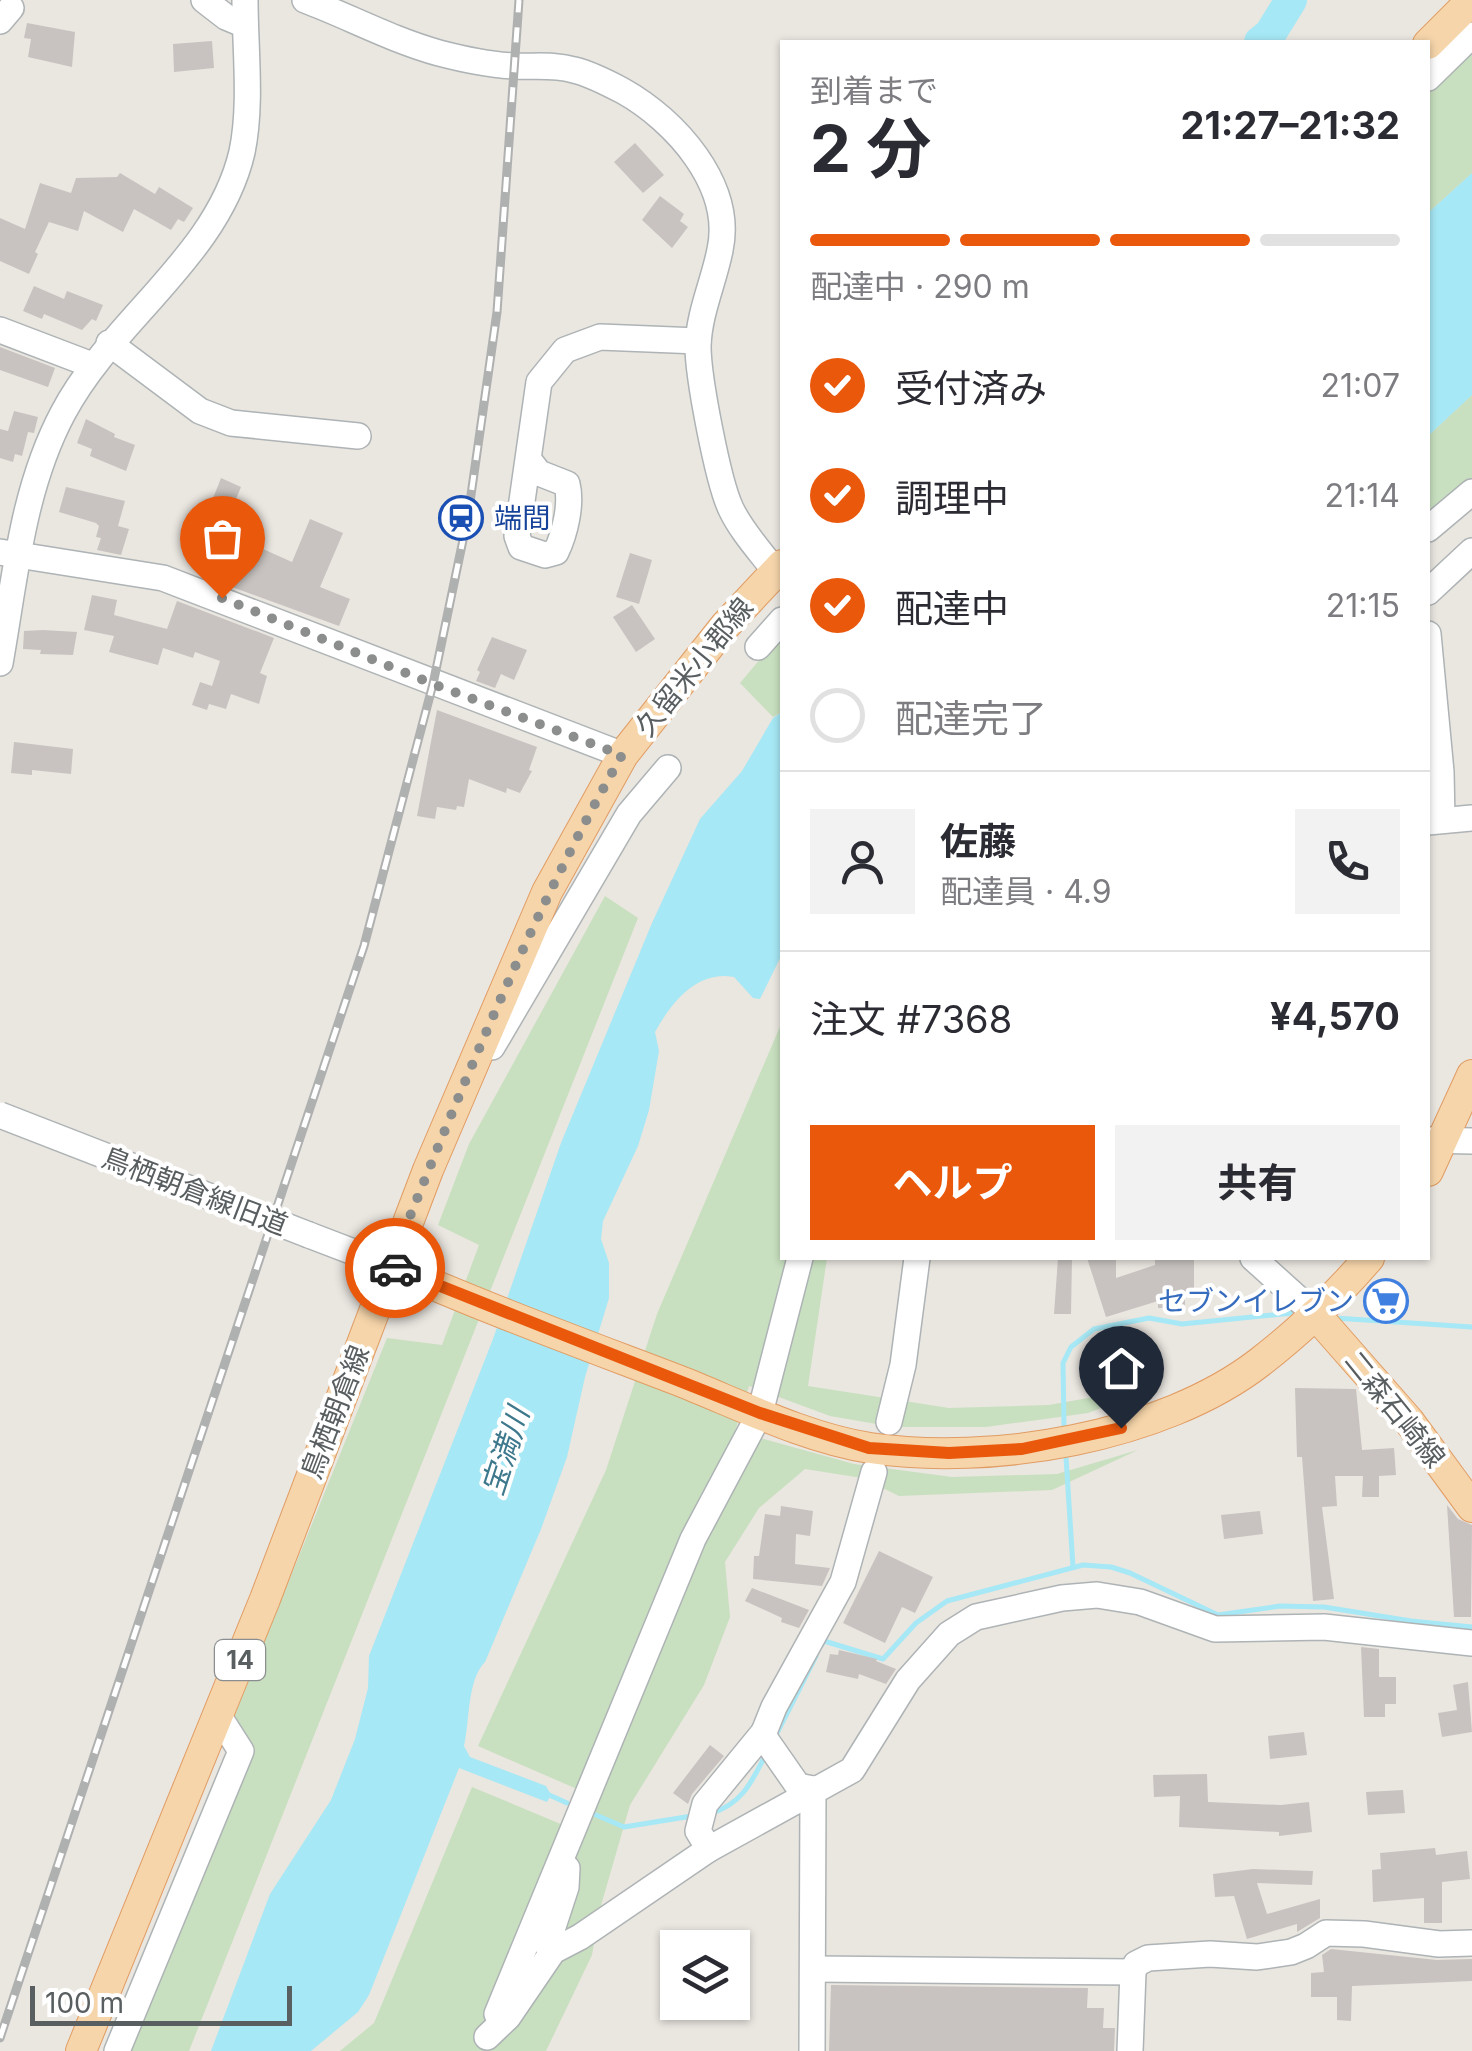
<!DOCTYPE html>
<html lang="ja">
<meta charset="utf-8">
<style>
:root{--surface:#fff;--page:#f2f2f3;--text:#2b2b33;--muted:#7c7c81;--line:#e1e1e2;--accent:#ea580c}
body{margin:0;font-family:Inter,"Noto Sans JP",sans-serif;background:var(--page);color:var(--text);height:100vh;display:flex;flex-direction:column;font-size:38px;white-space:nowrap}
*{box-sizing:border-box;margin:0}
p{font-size:32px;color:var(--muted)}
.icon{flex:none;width:55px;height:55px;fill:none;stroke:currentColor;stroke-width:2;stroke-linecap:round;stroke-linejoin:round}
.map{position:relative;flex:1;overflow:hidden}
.sheet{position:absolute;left:780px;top:40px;width:650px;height:1220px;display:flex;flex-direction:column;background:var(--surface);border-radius:0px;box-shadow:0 2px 8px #0004}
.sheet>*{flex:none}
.buttons{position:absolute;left:660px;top:1930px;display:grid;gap:20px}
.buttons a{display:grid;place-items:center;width:90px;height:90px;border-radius:0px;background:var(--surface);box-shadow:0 2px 8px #0004;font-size:50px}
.scale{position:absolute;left:30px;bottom:25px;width:262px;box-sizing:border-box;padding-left:10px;border:5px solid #595e60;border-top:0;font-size:28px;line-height:35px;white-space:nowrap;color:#595e60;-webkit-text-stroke:8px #fff;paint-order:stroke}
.pin{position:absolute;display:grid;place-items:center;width:85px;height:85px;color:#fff;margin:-102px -42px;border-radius:50% 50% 50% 0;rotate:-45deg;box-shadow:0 0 10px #0007}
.pin .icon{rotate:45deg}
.courier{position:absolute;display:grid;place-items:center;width:100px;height:100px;margin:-50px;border:8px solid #ea580c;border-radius:50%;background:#fff;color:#222;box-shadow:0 2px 12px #0007}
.headline em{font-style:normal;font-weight:700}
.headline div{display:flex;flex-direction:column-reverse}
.headline{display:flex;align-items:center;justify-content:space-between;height:170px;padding:0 30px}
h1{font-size:65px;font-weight:700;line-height:75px}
.bar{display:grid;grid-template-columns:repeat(4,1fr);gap:15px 10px;align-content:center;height:120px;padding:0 30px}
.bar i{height:12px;border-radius:8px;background:var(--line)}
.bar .on{background:var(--accent)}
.bar p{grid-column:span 4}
.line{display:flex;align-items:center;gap:25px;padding:0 30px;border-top:2px solid var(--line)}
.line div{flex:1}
.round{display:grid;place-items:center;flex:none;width:105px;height:105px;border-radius:0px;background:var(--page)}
ol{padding:0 30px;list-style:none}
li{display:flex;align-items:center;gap:30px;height:110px}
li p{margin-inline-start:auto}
li .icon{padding:10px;border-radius:50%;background:var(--accent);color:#fff;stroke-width:4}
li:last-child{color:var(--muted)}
li i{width:55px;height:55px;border:5px solid var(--line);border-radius:50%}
.action{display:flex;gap:20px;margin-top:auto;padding:20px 30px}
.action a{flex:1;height:115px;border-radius:0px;background:var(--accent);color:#fff;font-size:40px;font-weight:700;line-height:115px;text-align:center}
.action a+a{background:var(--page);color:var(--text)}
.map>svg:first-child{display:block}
</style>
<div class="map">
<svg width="1472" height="2051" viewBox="0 0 1472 2051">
<rect width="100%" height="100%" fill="#eae6e0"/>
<g fill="#c8e0bf">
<polygon points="1472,47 1472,173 1428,213 1428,92"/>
<polygon points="1472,395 1472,478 1428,517 1428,436"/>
<polygon points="782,633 782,712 773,717 740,683"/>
<polygon points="605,896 638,918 189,2051 131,2051 247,1754 232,1722 387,1338 442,1345 479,1245 438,1225 469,1144"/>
<polygon points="782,1022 782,1258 827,1258 808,1386 949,1408 1049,1405 1161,1385 1088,1413 986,1427 894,1427 830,1416 749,1386 735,1431 854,1464 952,1477 1057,1474 1138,1450 1052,1490 899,1496 862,1478 805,1469 759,1508 725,1562 730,1617 704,1685 630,1805 600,1909 592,1955 546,2051 340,2051 374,2023 472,1787 563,1825 577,1789 478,1746 606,1470 657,1314"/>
</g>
<g fill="#a6e8f5">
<polygon points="1472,173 1472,395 1428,436 1428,213"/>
<path d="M782 712V954L760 999 753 998 734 977C697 970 671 1003 655 1032L659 1051 649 1110 638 1146 603 1221 601 1239 609 1263V1298L585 1377 567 1457 541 1529 485 1662C467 1680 470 1720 464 1746L470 1757 546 1786 551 1795 547 1802 459 1768 369 1995 358 2012 311 2051H211L270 1894 331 1800 355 1739 368 1688 369 1656 493 1339 561 1143 652 923 700 819 742 771 773 718Z"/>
</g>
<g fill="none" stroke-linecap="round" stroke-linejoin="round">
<g stroke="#a6e8f5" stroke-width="5">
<polyline points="1335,1318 1472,1327"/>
<polyline points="1064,1426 1063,1363 1071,1347 1094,1329 1149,1318 1182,1324 1293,1313"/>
<polyline points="1066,1457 1073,1567"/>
<polyline points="821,1646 824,1641 883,1659 916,1623 947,1601 1083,1565 1111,1567 1130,1573 1218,1615 1280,1606 1324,1607 1411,1621 1472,1627"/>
<polyline points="776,1735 816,1656"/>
<polyline points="547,1794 567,1803"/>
<path d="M712 1813C743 1803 752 1781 766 1754"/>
<polyline points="596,1815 624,1827 692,1816"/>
</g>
<polyline stroke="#a6e8f5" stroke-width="32" points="1260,42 1270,34 1291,0"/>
</g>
<g fill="#c8c3c0">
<polygon points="27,23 75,32 72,67 28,57 31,39 24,38"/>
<polygon points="212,41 214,68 174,72 173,44"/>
<polygon points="635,143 664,175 643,193 614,162"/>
<polygon points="120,173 155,194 159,187 193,208 184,222 178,219 171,230 134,209 123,232 84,211 78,231 49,222 35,252 38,254 29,274 0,261 0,218 25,229 40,183 71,193 76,178 117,177"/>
<polygon points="660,196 684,214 680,221 688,227 672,248 642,220"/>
<polygon points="34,286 64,299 67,291 103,305 96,321 92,319 82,330 44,314 42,319 23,311"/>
<polygon points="0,347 55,368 48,387 0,370"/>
<polygon points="14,411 38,417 34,433 28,432 22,456 15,454 13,462 0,458 0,429 8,431"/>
<polygon points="86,419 115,434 114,437 135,445 126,471 90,456 92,449 77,443"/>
<polygon points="221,478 241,487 218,542 199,534"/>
<polygon points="66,487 125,501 118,526 129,529 121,555 97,550 101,538 96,537 99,526 96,523 59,512"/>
<polygon points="310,519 343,533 320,587 350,599 339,626 221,583 230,560 238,563 247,542 292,562"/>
<polygon points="630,553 652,560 639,604 616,597"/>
<polygon points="92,595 117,600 114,615 167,629 177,601 274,638 260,673 267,676 259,704 231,694 226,709 209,704 207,710 192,705 200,682 212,686 220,661 195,652 193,658 163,648 158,665 109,652 114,636 84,630"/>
<polygon points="632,605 655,639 636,652 613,617"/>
<polygon points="43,630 77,632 73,655 40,654 41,650 23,649 24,631"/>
<polygon points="492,637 527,650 514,680 501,674 495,688 476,681 480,672 477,670"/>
<polygon points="437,710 537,747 529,770 532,771 520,793 507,788 506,793 469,779 464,807 457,806 456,810 437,807 435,819 417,816"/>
<polygon points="14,742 73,749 71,774 32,770 32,775 11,773"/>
<polygon points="1058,1258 1072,1258 1071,1314 1054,1314"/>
<polygon points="1087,1258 1116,1258 1116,1278 1155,1265 1155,1258 1194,1258 1194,1293 1185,1293 1185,1308 1158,1308 1158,1301 1106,1317"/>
<polygon points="1295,1388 1356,1389 1362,1450 1394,1448 1396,1475 1379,1476 1379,1497 1362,1497 1363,1476 1335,1476 1337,1506 1322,1507 1334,1599 1313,1601 1302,1457 1297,1457"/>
<polygon points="1447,1505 1458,1519 1472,1525 1471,1617 1454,1617"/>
<polygon points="781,1506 813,1511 810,1536 796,1534 795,1564 830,1568 822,1586 753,1579 754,1556 759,1556 765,1514 780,1516"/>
<polygon points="1260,1511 1263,1534 1224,1539 1221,1515"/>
<polygon points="879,1551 933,1577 915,1613 902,1607 885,1643 843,1623"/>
<polygon points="752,1588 809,1610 799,1628 781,1622 782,1618 745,1601"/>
<polygon points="1361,1647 1379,1649 1379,1677 1396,1677 1396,1704 1385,1704 1385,1717 1364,1717"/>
<polygon points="839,1650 877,1659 876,1661 896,1669 886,1684 859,1674 858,1679 826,1672 830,1654 838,1655"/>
<polygon points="1468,1682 1472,1732 1442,1737 1438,1713 1457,1710 1453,1685"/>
<polygon points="1304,1732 1307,1755 1270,1759 1268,1736"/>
<polygon points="710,1745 724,1756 692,1794 688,1804 673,1793"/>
<polygon points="1207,1774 1208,1802 1281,1805 1309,1802 1312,1832 1279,1836 1279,1832 1179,1827 1180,1796 1154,1797 1153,1775"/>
<polygon points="1403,1790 1405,1813 1368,1815 1366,1792"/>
<polygon points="1435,1848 1436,1855 1467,1851 1470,1879 1442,1882 1442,1923 1424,1923 1424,1898 1373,1902 1372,1870 1381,1869 1380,1853"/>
<polygon points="1253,1869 1313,1871 1312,1885 1257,1883 1267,1914 1320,1899 1320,1918 1297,1932 1297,1924 1247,1939 1234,1896 1215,1897 1213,1874"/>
<polygon points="1331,1949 1437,1960 1472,1959 1472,1981 1352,1986 1351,2021 1337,2020 1337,1997 1311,1997 1311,1973 1324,1972 1322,1955"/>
<polygon points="831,1985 1088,1988 1087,2008 1104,2008 1103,2028 1115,2028 1114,2051 829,2051"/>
</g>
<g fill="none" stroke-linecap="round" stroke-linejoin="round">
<g stroke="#aeb3b5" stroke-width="28">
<g id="minor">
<polyline points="204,0 226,17 245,25"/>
<path d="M305 0C350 17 392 40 439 53 462 59 490 65 514 66 534 67 554 64 574 70 591 74 608 83 623 91 675 120 734 185 720 250 714 281 699 313 698 346 698 377 718 482 731 509 742 532 760 551 775 571"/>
<polyline points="0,21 11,8"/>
<polyline points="1428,78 1472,35"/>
<polyline points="0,330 92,365"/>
<polyline points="109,343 200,411 231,423 358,436"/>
<path d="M529 460 539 473 567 484C572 504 565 533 556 552L545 555 521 547 517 536 539 382 565 350 600 337 698 341"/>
<polyline points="1428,529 1472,492"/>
<polyline points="0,552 163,578 623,755"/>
<polyline points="1428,592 1472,551"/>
<polyline points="1428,634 1441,772 1442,820"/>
<polyline points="758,647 782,620"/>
<path d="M0 663C15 579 22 490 63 413 112 320 218 256 242 152 252 104 245 49 245 0"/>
<polyline points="1428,822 1472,818"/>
<polyline points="492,1047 629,814 668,768"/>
<polyline points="1428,1140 1472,1141"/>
<polyline points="309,1235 390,1266"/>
<polyline points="1253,1258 1315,1314"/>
<polyline points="889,1422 903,1365 917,1258"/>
<polyline points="813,1789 798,1786 766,1740 764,1732 774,1707 843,1582 874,1472"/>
<polyline points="709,1849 698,1831 705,1804 764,1732"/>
<polyline points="553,1951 547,1945 566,1887 567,1868"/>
<polyline points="814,1969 1133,1972"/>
<polyline points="497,2014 693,1539 760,1413 800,1258"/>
<polyline points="487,2037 508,2017 553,1951 580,1937 709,1849 852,1770 908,1680 949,1634 976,1617 1062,1598 1097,1595 1140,1602 1215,1629 1324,1627 1472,1643"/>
<polyline points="117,2051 241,1751 218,1715"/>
<polyline points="812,2051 813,1789"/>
<polyline points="1130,2051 1133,1972 1136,1964 1148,1958 1210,1954 1257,1957 1291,1952 1306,1946 1326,1933 1364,1934 1439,1944 1472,1943"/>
</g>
</g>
<g stroke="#e19c63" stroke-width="32">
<g id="major">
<polyline points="1428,44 1472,0"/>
<polyline points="1428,1171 1472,1075"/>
<path d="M390 1266C487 1309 586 1345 685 1383 742 1406 809 1439 870 1448 990 1466 1162 1438 1260 1362 1299 1332 1337 1295 1369 1258"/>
<polyline points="1315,1314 1409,1421 1472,1507"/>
<polyline points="81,2051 265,1599 428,1170 547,892 623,755 725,626 782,565"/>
</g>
</g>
<use href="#minor" stroke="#fff" stroke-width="25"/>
<use href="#major" stroke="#f6d5aa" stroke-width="30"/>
<g stroke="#afb0b0" stroke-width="9">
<polyline id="rail" points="0,2038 364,946 433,684 468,516 497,312 519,0"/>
</g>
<use href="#rail" stroke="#fff" stroke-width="5" stroke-dasharray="15" stroke-linecap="butt"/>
<g stroke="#aeb3b5" stroke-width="28" stroke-linecap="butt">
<polyline id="minor-bridge" points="0,1115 309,1235"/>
</g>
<use href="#minor-bridge" stroke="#fff" stroke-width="25"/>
</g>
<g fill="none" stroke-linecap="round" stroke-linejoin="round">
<path stroke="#8c8e8d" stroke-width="10" stroke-dasharray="0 18" d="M222 598 433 684 622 755C529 918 460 1092 390 1266L395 1268"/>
<polyline stroke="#ea580c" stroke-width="12" points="395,1268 760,1413 869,1448 949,1453 1022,1449 1121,1428"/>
</g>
<defs>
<g id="station-ring" transform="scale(2.25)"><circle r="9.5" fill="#fff" stroke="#1a4fb4" stroke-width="1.5"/><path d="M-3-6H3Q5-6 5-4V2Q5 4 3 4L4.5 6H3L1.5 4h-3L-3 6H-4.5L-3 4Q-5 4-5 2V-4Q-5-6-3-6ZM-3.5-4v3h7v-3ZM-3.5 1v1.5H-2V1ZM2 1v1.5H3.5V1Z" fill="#1a4fb4"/></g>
<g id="supermarket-ring" transform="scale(2.25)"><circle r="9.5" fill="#fff" stroke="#3f7fe0" stroke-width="1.5"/><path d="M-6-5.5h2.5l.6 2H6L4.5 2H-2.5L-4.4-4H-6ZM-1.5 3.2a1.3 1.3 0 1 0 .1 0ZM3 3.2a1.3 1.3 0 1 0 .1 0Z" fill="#3f7fe0"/></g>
</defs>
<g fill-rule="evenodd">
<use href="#station-ring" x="461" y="518"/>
<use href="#supermarket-ring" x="1386" y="1301"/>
</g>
<g text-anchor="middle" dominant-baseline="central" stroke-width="8" stroke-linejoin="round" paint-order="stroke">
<rect fill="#fff" stroke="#8b8e90" stroke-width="2.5" x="215" y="1640" width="50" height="40" rx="8"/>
<g font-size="25" font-weight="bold" fill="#595e60">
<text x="240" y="1660">14</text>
</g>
<g font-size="28" fill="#164399" stroke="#fff" text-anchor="start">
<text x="494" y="518">端間</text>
</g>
<g font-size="28" fill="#595e60" stroke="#fff">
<text transform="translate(694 667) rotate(-51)">久留米小郡線</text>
<text transform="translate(195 1191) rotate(21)">鳥栖朝倉線旧道</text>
<text transform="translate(1395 1409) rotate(51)">二森石崎線</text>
<text transform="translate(335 1412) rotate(-69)">鳥栖朝倉線</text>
</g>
<g font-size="28" fill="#366cbe" stroke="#fff" text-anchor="end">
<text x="1354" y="1301">セブンイレブン</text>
</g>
<g font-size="30" font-style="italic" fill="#3d788c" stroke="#fff">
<text transform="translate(505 1451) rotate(-72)">宝満川</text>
</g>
</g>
</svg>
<div class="buttons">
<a><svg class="icon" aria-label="layers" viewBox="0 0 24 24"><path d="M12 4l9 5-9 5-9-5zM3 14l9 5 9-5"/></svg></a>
</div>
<div class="scale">100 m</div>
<div class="pin" style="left:222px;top:598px;background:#ea580c"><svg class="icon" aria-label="bag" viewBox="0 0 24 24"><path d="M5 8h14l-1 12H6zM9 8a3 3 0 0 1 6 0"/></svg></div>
<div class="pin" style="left:1121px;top:1428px;background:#1f2937"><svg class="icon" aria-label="home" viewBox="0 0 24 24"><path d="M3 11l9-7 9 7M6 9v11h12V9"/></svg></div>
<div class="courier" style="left:395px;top:1268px"><svg class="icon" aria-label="car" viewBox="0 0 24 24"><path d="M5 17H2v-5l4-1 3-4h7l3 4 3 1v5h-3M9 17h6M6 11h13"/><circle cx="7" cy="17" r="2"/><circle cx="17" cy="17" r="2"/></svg></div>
<section class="sheet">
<div class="headline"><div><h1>2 分</h1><p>到着まで</p></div><em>21:27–21:32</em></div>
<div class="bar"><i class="on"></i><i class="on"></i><i class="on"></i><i></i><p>配達中 · 290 m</p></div>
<ol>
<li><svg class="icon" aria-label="check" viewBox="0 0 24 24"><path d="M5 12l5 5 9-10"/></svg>受付済み<p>21:07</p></li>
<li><svg class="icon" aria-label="check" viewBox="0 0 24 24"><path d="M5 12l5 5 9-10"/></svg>調理中<p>21:14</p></li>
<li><svg class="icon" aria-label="check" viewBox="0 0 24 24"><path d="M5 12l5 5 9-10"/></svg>配達中<p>21:15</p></li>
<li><i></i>配達完了</li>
</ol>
<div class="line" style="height:180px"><a class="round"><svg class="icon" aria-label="person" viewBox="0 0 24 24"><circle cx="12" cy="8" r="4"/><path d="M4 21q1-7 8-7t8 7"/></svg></a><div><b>佐藤</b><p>配達員 · 4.9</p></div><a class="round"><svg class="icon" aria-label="phone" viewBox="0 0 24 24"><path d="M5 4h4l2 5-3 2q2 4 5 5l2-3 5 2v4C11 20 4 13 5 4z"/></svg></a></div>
<div class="line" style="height:130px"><div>注文 #7368</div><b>¥4,570</b></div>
<div class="action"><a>ヘルプ</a><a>共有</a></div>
</section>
</div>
